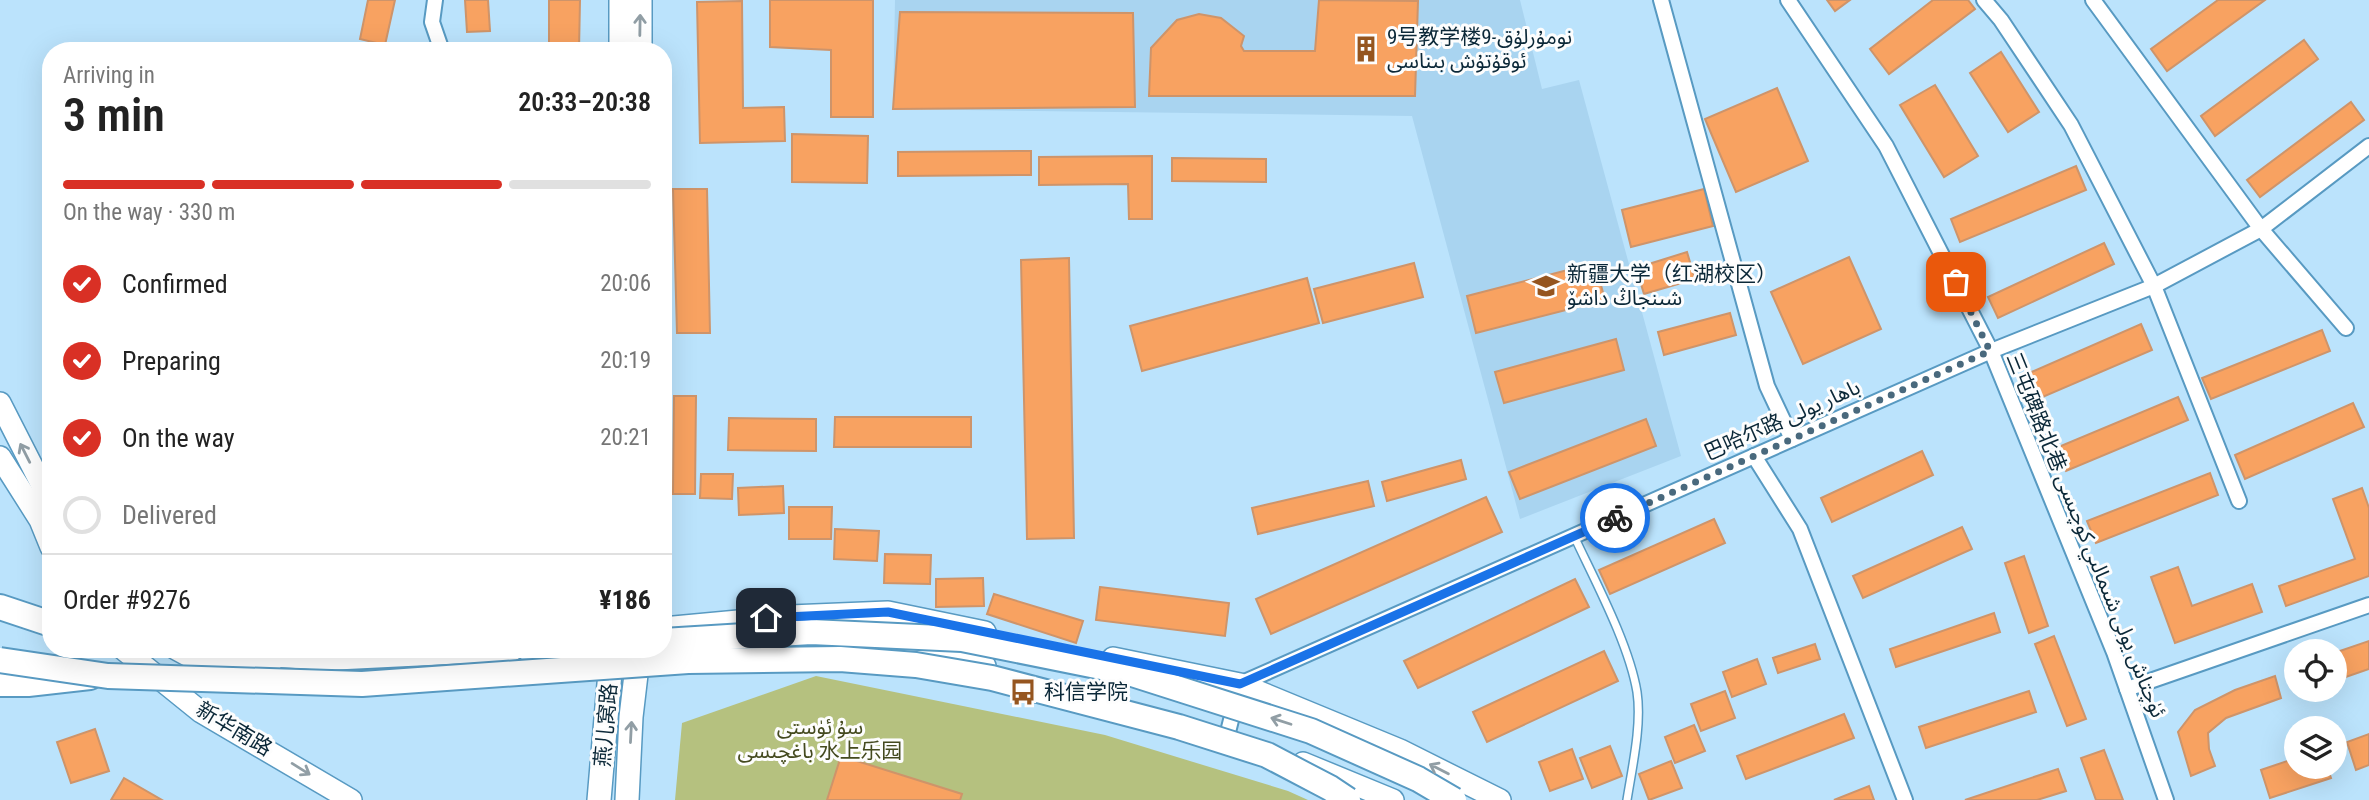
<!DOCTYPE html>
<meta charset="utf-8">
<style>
:root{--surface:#fff;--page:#f6f6f6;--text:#222;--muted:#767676;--line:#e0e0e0;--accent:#d93025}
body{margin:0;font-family:"Roboto Condensed","Noto Sans Arabic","Noto Sans SC",sans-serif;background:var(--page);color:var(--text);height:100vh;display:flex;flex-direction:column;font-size:26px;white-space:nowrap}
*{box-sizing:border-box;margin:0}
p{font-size:23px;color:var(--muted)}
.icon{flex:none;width:38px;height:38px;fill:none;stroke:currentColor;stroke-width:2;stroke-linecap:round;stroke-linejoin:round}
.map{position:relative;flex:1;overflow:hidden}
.sheet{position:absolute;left:42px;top:42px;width:630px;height:616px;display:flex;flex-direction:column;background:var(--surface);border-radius:28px;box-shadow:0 7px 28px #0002}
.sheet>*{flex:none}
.controls{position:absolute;left:2284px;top:639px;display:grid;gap:14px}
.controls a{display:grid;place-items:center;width:63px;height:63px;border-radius:50%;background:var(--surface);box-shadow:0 7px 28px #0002;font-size:35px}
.pin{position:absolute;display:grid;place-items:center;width:60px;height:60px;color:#fff;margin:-30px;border-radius:14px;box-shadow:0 4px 10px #0006}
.courier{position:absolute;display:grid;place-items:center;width:70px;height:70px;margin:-35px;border:5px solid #1a73e8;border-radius:50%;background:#fff;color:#222;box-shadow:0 2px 9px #0007}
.overview em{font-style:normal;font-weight:600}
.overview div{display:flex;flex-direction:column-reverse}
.overview{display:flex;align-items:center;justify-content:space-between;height:119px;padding:0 21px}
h1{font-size:46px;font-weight:600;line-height:52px}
.bar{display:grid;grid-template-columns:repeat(4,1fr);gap:10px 7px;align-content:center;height:84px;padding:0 21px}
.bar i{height:9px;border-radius:5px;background:var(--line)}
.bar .on{background:var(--accent)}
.bar p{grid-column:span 4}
.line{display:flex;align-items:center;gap:18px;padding:0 21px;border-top:2px solid var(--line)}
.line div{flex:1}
ol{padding:0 21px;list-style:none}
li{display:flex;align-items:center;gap:21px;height:77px}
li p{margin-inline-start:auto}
li .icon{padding:7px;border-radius:50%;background:var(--accent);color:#fff;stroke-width:4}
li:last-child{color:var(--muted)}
li i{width:38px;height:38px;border:4px solid var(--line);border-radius:50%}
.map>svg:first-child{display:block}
</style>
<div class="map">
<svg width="2369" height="800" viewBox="0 0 2369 800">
<rect width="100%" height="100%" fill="#bbe3fc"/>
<polygon fill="#a9d4f0" points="895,0 1520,0 1542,89 1579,80 1681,456 1520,519 1412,116 893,109"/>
<polygon fill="#b5c17f" points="816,676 1105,735 1288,791 1308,800 675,800 682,723"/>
<g fill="#f8a261" stroke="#ce946a" stroke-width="2">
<polygon points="368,0 395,0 385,45 360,39"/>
<polygon points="465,0 488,0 490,31 467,32"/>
<polygon points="549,0 580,0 579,51 549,51"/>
<polygon points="770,0 873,0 873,117 831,117 831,50 770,47"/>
<polygon points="1319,0 1418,1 1415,96 1149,96 1151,48 1177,20 1199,14 1221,18 1244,36 1241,46 1244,51 1315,51"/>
<polygon points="1827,0 1850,0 1835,11"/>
<polygon points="1933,0 1968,0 1975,9 1889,74 1870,49"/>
<polygon points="2218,0 2265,0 2167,71 2151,49"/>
<polygon points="742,1 743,108 784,107 785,141 700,143 697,2"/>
<polygon points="900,12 1133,13 1135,107 893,109"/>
<polygon points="2304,40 2318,59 2215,136 2201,116"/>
<polygon points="2001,52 2039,112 2008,132 1970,73"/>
<polygon points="1935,85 1978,156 1944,177 1900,105"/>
<polygon points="1777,88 1808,161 1736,192 1705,119"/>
<polygon points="2351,102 2364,120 2260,197 2247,180"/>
<polygon points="792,134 868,136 867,183 792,182"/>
<polygon points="1031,151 1031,175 898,176 898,152"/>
<polygon points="1152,156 1152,219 1129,219 1128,184 1039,185 1039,157"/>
<polygon points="1172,158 1266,159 1266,182 1172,181"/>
<polygon points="2076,166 2086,190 1960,242 1951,219"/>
<polygon points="673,189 707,189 710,333 677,333"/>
<polygon points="1704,189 1713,226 1631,247 1622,210"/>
<polygon points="2104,243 2114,264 1998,318 1988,297"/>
<polygon points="1687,252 1695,279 1644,294 1636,268"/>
<polygon points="1849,257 1881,329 1803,364 1771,292"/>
<polygon points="1069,258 1074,538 1027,539 1021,260"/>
<polygon points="1414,263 1423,297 1323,323 1314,289"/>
<polygon points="1595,263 1605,300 1476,333 1467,296"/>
<polygon points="1307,278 1319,323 1142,371 1130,326"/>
<polygon points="1730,313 1736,335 1664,355 1658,332"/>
<polygon points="2141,324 2152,350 2038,399 2027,374"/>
<polygon points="2322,330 2330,351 2211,399 2202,378"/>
<polygon points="1616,339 1624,370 1504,403 1495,372"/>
<polygon points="674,396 696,396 695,494 673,494"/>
<polygon points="2178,397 2188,420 2066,471 2056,448"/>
<polygon points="2353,403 2364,427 2245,479 2235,455"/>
<polygon points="835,417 971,417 971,447 834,447"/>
<polygon points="729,418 816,419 816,451 728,450"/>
<polygon points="1646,419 1656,446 1520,499 1509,472"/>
<polygon points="1922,451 1933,475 1832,522 1821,498"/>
<polygon points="1461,460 1466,479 1387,501 1382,482"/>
<polygon points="2210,473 2218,495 2096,543 2087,521"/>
<polygon points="701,474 733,474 732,499 700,498"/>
<polygon points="1368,481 1374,506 1258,534 1252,508"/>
<polygon points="783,486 784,513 739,515 738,488"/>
<polygon points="2362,488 2369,508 2369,576 2286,606 2279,586 2355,559 2333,499"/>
<polygon points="1486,497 1502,532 1271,634 1256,599"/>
<polygon points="789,507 832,507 831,539 789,539"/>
<polygon points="1714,519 1725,543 1610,594 1599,570"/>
<polygon points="1962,527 1972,549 1863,598 1853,576"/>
<polygon points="835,529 879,531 877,561 834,559"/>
<polygon points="885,554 931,555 930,584 884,583"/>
<polygon points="2024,556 2048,626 2029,633 2005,563"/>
<polygon points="2178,567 2192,606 2252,584 2262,612 2175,643 2151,577"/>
<polygon points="983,578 984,606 936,607 936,579"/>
<polygon points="1575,579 1589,607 1418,688 1404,661"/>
<polygon points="1100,587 1229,603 1225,636 1096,620"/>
<polygon points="994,594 1083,621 1076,643 987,614"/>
<polygon points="1994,613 2000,632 1896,667 1890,649"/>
<polygon points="2054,636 2086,719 2067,726 2035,644"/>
<polygon points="2369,641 2369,669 2334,681 2334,653"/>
<polygon points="1815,644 1820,659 1778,673 1773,658"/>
<polygon points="1604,651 1618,681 1487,742 1473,712"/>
<polygon points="1757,659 1766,684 1732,697 1723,672"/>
<polygon points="2275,676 2281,698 2226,718 2208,733 2209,749 2215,766 2191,776 2178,732 2195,710 2235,690"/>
<polygon points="1725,691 1735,718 1701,731 1691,704"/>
<polygon points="2029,691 2036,712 1926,748 1919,727"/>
<polygon points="1844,714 1854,738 1746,779 1737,756"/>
<polygon points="1694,725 1705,751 1675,763 1665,737"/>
<polygon points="95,729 109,771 71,783 57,742"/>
<polygon points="2369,734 2369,765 2356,770 2347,742"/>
<polygon points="1610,746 1622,776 1592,788 1580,758"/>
<polygon points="1572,749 1583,779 1550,791 1539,762"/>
<polygon points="2104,750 2123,800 2096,800 2081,758"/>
<polygon points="841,756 962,794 960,800 827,800"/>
<polygon points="2296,758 2296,766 2327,766 2331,778 2270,798 2261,770"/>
<polygon points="1671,761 1682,788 1649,800 1639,774"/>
<polygon points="2058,769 2066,791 2037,800 1965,800"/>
<polygon points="124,778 162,800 111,800"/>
<polygon points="1869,786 1874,800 1834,800"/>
</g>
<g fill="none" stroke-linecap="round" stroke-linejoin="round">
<g stroke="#589ac2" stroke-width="10">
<path id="service" d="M1574 536C1595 581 1629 644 1637 692 1642 725 1632 768 1627 800"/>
</g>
<g stroke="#589ac2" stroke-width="18">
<g id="minor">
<polyline points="435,0 432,22 442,51"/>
<polyline points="1661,0 1767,386 1792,439"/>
<polyline points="1788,0 1886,146 1991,351 2114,652 2166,800"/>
<polyline points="1984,0 2001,20 2071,125 2154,286 2239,501"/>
<polyline points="2093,0 2261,229 2346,328"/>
<polyline points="1754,456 1800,529 1905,800"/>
<polyline points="2127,689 2369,605"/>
<polyline points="1228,732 1240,684 1991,351 2154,286 2261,229 2369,146"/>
</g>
</g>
<g stroke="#589ac2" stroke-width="24">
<g id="secondary">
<polyline points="0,403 51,503"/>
<polyline points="0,457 40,520 51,547"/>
<polyline points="663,628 790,616 888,612 985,632"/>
<polyline points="817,648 897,645 985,666"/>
<polyline points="123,649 201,712 351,800"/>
<polyline points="176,649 200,662 271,672"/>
<polyline points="1113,658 1240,684 1400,750 1500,800"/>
<polyline points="1303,763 1393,800"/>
</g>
</g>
<g stroke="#589ac2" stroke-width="26">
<g id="primary">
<polyline points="621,51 621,0"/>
<polyline points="640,51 640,0"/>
<polyline points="599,800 612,649"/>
<polyline points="627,800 631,717 639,649"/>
</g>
</g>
<g stroke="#589ac2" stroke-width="28">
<g id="trunk">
<polyline points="0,607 51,624"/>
<polyline points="191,649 326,658 511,649"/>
<polyline points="0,684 28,684 90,677"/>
</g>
</g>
<use href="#service" stroke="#fff" stroke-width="7"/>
<use href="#minor" stroke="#fff" stroke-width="14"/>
<use href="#secondary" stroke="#fff" stroke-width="21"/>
<use href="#primary" stroke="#fff" stroke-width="23"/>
<use href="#trunk" stroke="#fff" stroke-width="24"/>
<g stroke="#589ac2" stroke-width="28" stroke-linecap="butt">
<g id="trunk-bridge">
<polyline points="663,641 811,632 962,639 1126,672 1311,731 1418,779 1454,800"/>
<polyline points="0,660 108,676 362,684 688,661 840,659 916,665 992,678 1179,727 1267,755 1330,788 1348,800"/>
</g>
</g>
<use href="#trunk-bridge" stroke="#fff" stroke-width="24"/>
</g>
<defs><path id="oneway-shaft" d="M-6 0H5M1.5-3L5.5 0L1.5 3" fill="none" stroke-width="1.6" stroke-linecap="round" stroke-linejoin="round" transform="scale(1.75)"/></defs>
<g stroke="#919ea5">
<use href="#oneway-shaft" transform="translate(640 25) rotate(-89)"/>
<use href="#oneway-shaft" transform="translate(25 453) rotate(-117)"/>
<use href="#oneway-shaft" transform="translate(1281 721) rotate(-162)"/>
<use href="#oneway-shaft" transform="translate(631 732) rotate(-87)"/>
<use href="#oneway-shaft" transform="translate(301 769) rotate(32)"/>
<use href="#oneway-shaft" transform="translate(1439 769) rotate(-153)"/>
</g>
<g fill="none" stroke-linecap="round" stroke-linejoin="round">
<polyline stroke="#49697d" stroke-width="7" stroke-dasharray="0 12.6" points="1615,518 1990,351 1956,282"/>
<polyline stroke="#1a73e8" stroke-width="9" points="766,618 888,612 1240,684 1615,518"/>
</g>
<defs>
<g id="building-bare" transform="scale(2.1)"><path d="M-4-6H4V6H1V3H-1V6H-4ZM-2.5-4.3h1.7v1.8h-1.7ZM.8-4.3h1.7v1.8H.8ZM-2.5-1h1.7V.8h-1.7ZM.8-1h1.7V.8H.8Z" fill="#95551f" stroke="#fdfdfd" stroke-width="2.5" paint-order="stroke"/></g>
<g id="university-bare" transform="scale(2.1)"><path d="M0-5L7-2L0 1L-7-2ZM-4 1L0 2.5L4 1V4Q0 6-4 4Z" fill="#95551f" stroke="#fdfdfd" stroke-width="2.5" paint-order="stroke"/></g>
<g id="bus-bare" transform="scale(2.1)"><path d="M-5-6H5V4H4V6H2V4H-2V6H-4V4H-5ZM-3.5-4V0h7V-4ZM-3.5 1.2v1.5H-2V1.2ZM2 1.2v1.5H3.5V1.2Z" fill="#95551f" stroke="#fdfdfd" stroke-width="2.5" paint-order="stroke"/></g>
</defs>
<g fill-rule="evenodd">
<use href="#building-bare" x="1366" y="49"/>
<use href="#university-bare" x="1546" y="286"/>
<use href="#bus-bare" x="1023" y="692"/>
</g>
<g text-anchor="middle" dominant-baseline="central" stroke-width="6" stroke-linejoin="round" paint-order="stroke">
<g font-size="21" fill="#0b2838" stroke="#fdfdfd" text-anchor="start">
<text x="1387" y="37">9号教学楼9-نومۇرلۇق<tspan x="1387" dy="24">ئوقۇتۇش بىناسى</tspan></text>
<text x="1567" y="274">新疆大学（红湖校区）<tspan x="1567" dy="24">شىنجاڭ داشۆ</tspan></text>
<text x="1044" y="692">科信学院</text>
</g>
<g font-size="21" fill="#0b2838" stroke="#fdfdfd">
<text transform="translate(1782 420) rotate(-24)">巴哈尔路 باھار يولى</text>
<text transform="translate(2086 535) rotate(68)">三屯碑路北巷 ئۈچتاش يولى شىمالىي كوچىسى</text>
<text transform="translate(606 725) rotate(-85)">燕儿窝路</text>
<text transform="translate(234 729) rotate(31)">新华南路</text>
</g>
<g font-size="21" fill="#444a1f" stroke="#fdfdfd">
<text x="820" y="727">سۇ ئۈستى<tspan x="820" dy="24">باغچىسى 水上乐园</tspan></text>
</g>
</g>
</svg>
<div class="controls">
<a><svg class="icon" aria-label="locate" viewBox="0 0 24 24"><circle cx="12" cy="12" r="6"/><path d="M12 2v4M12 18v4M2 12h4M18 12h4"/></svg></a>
<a><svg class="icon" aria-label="layers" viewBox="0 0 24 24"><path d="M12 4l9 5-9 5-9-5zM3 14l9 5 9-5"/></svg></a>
</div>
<div class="pin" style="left:1956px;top:282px;background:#ea580c"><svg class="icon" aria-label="bag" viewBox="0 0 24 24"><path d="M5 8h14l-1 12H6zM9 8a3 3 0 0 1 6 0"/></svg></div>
<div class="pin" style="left:766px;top:618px;background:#1f2937"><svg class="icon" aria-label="home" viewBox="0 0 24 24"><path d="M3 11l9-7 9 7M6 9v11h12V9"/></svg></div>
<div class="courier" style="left:1615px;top:518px"><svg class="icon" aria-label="bike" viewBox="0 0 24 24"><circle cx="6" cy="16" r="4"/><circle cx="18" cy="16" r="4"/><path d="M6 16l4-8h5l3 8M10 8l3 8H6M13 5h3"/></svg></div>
<section class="sheet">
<div class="overview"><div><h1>3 min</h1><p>Arriving in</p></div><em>20:33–20:38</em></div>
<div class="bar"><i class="on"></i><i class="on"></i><i class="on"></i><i></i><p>On the way · 330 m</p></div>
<ol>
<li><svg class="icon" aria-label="check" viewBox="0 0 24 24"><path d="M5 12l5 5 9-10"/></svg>Confirmed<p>20:06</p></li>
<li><svg class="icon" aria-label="check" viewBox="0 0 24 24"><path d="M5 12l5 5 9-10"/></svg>Preparing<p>20:19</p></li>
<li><svg class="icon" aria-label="check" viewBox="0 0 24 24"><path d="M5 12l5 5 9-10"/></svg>On the way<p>20:21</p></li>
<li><i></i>Delivered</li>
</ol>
<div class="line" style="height:91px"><div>Order #9276</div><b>¥186</b></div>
</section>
</div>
